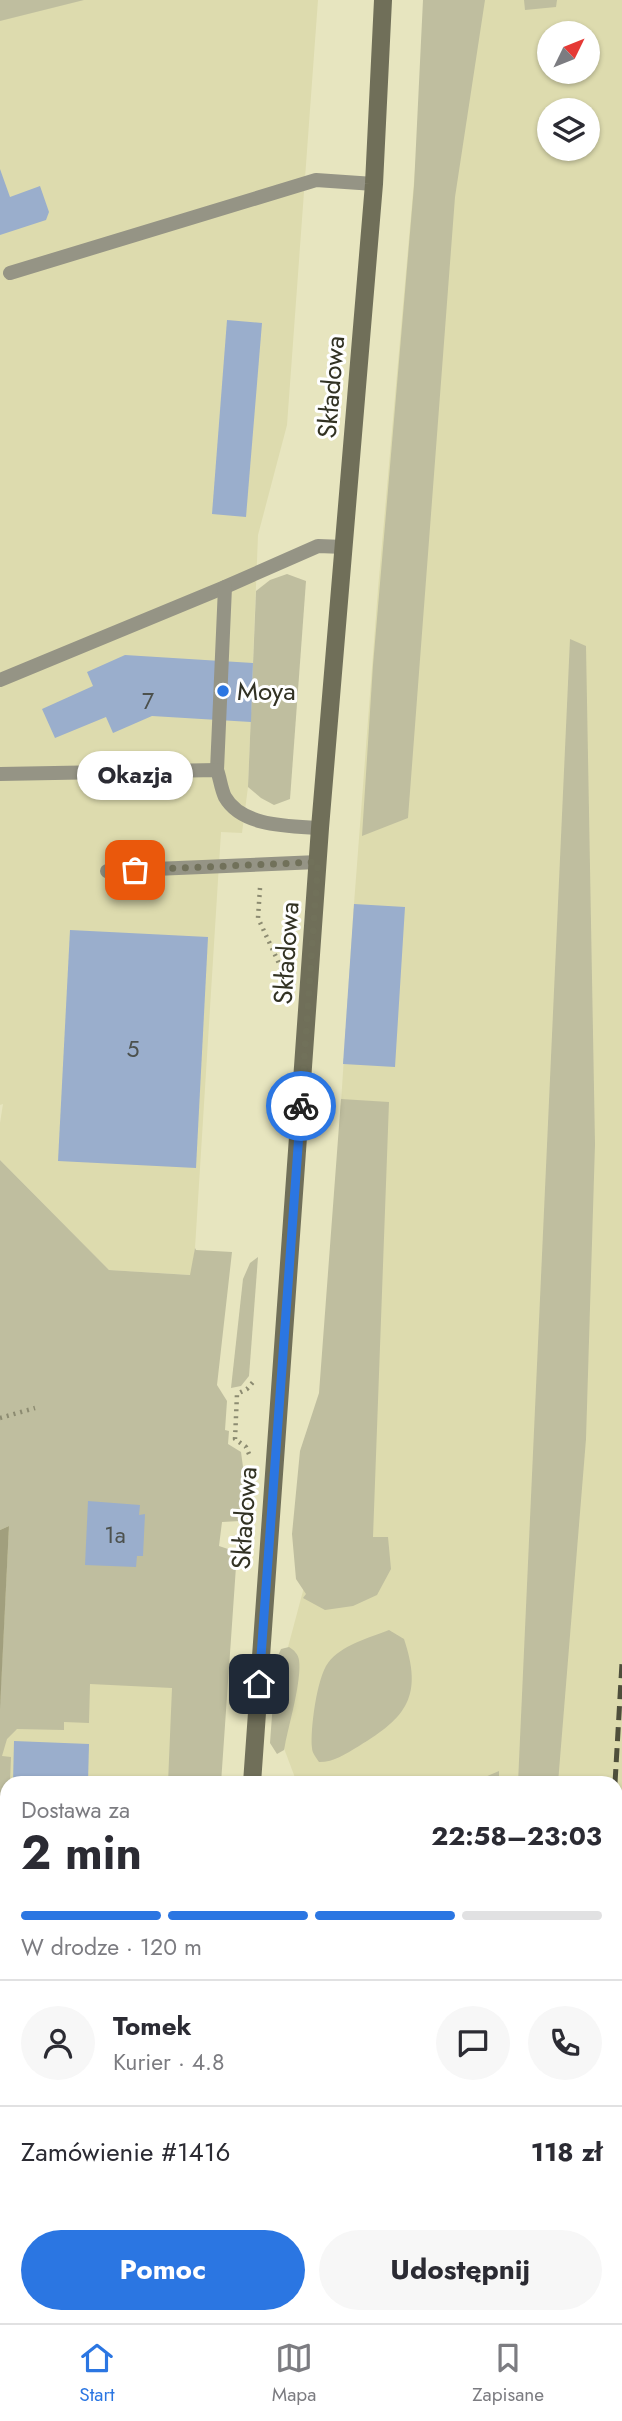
<!DOCTYPE html>
<html lang="pl">
<meta charset="utf-8">
<style>
:root{--surface:#fff;--page:#f7f7f7;--text:#2b2b33;--muted:#7c7c81;--line:#e1e1e2;--accent:#2b76e2}
body{margin:0;font-family:Jost,sans-serif;background:var(--page);color:var(--text);height:100vh;display:flex;flex-direction:column;font-size:26px;white-space:nowrap}
*{box-sizing:border-box;margin:0}
p{font-size:23px;color:var(--muted)}
.icon{flex:none;width:38px;height:38px;fill:none;stroke:currentColor;stroke-width:2;stroke-linecap:round;stroke-linejoin:round}
.map{position:relative;flex:1;overflow:hidden}
.sheet{position:absolute;left:0px;top:1776px;width:623px;height:548px;display:flex;flex-direction:column;background:var(--surface);border-radius:21px 21px 0 0;box-shadow:0 2px 5px #0004}
.sheet>*{flex:none}
.needle{width:46px;rotate:47deg}
.tools{position:absolute;left:537px;top:21px;display:grid;gap:14px}
.tools a{display:grid;place-items:center;width:63px;height:63px;border-radius:50%;background:var(--surface);box-shadow:0 2px 5px #0004;font-size:35px}
.pin{position:absolute;display:grid;place-items:center;width:60px;height:60px;color:#fff;margin:-30px;border-radius:14px;box-shadow:0 4px 10px #0006}
.courier{position:absolute;display:grid;place-items:center;width:70px;height:70px;margin:-35px;border:5px solid #2b76e2;border-radius:50%;background:#fff;color:#222;box-shadow:0 2px 9px #0007}
.bubble{position:absolute;height:49px;border-radius:24px;background:var(--surface);box-shadow:0 2px 5px #0004;font-size:23px;font-weight:700;line-height:49px;text-align:center}
.headline em{font-style:normal;font-weight:700}
.headline div{display:flex;flex-direction:column-reverse}
.headline{display:flex;align-items:center;justify-content:space-between;height:119px;padding:0 21px}
h1{font-size:46px;font-weight:700;line-height:52px}
.bar{display:grid;grid-template-columns:repeat(4,1fr);gap:10px 7px;align-content:center;height:84px;padding:0 21px}
.bar i{height:9px;border-radius:5px;background:var(--line)}
.bar .selected{background:var(--accent)}
.bar p{grid-column:span 4}
.line{display:flex;align-items:center;gap:18px;padding:0 21px;border-top:2px solid var(--line)}
.line div{flex:1}
.round{display:grid;place-items:center;flex:none;width:74px;height:74px;border-radius:37px;background:var(--page)}
.cta{display:flex;gap:14px;margin-top:auto;padding:14px 21px}
.cta a{flex:1;height:80px;border-radius:42px;background:var(--accent);color:#fff;font-size:28px;font-weight:700;line-height:80px;text-align:center}
.cta a+a{background:var(--page);color:var(--text)}
.tabs{display:flex;justify-content:space-around;align-items:center;height:98px;border-top:2px solid var(--line);background:var(--surface);font-size:19px;color:var(--muted)}
.tabs a{display:grid;justify-items:center;gap:4px}
.tabs .selected{color:var(--accent)}
.map>svg:first-child{display:block}
</style>
<div class="map">
<svg width="622" height="2323" viewBox="0 0 622 2323">
<rect width="100%" height="100%" fill="#e7e5bf"/>
<g fill="#dddbae" fill-rule="evenodd">
<polygon points="0,0 318,0 287,425 258,535 248,787 242,833 221,832 195,1248 191,1275 109,1270 0,1160 0,1123 3,1104 0,1105"/>
<path d="M430 0H622V2323H238V2317H616V1783H297L276 1727 284 1662 311 1561 354 904 378 589ZM550 33H588V72H550ZM550 110H588V149H550Z"/>
<polygon points="9,1526 215,1618 197,1783 7,1783 7,1973 0,1973 0,1530"/>
</g>
<g fill="#bfbe9f">
<polygon points="0,0 84,0 0,21"/>
<polygon points="423,0 485,0 455,197 408,818 362,836 373,665 414,186"/>
<polygon points="524,0 557,0 556,7 525,10"/>
<polygon points="287,574 306,581 290,799 274,805 261,798 248,787 256,591 270,580"/>
<polygon points="570,639 586,646 595,1144 586,1439 558,1783 518,1783"/>
<polygon points="341,1099 389,1102 373,1537 388,1537 391,1569 377,1595 353,1606 325,1610 303,1598 306,1594 296,1579 292,1534 300,1451 319,1393"/>
<polygon points="0,1160 109,1270 190,1275 195,1248 196,1250 232,1252 217,1385 227,1401 225,1430 229,1431 228,1444 241,1452 243,1467 240,1521 222,1522 219,1546 237,1552 221,1783 168,1783 172,1688 90,1684 89,1723 64,1722 64,1730 17,1729 7,1739 2,1756 11,1757 10,1783 7,1783 4,1958 7,1958 7,1973 0,1973 0,1703 9,1526 0,1530"/>
<polygon points="258,1257 249,1376 241,1386 231,1388 243,1279 250,1263"/>
<path d="M389 1630 404 1639C423 1696 407 1717 359 1746 345 1754 335 1762 319 1762 316 1757 312 1753 312 1748 310 1730 317 1677 328 1663 341 1645 369 1638 389 1630Z"/>
<path d="M289 1647C294 1650 298 1654 299 1660 302 1680 289 1724 285 1745L284 1750 277 1754 270 1743 276 1660 281 1649Z"/>
<polygon points="499,1771 499,1783 433,1783 485,1777"/>
<polygon points="137,2317 187,2317 184,2323 118,2323"/>
<polygon points="252,2317 336,2317 336,2323 251,2323"/>
</g>
<polygon fill="#a19f7d" points="9,1526 0,1709 0,1530"/>
<g fill="#9aaecc">
<polygon points="0,169 10,197 40,186 49,212 46,220 0,235"/>
<polygon points="227,320 262,323 246,517 212,514"/>
<polygon points="125,655 253,663 251,722 152,716 113,733 106,717 55,738 42,709 93,686 87,672"/>
<polygon points="354,904 405,907 395,1067 343,1064"/>
<polygon points="70,930 208,937 196,1168 58,1161"/>
<polygon points="88,1501 140,1505 139,1515 145,1514 143,1556 137,1556 136,1567 85,1565"/>
<polygon points="14,1741 89,1744 88,1783 13,1783"/>
<polygon points="0,2001 7,2002 4,2083 0,2083"/>
<polygon points="7,2207 7,2276 0,2278 0,2209"/>
<rect x="411" y="2317" width="72" height="6"/>
</g>
<g fill="none" stroke-linecap="round" stroke-linejoin="round">
<g stroke="#8c8b71" stroke-width="4.5" stroke-dasharray="2 5" stroke-linecap="butt">
<polyline points="260,888 258,918 283,972"/>
<polyline points="0,1418 35,1408"/>
<polyline points="249,1454 246,1447 235,1439 237,1394 247,1389 254,1381"/>
<polyline points="395,2323 398,2317"/>
<polyline points="507,2323 507,2317"/>
<polyline points="560,2323 561,2317"/>
</g>
<g stroke="#959485" stroke-width="14">
<polyline points="10,273 316,180 374,184"/>
<polyline points="0,680 225,587 318,546 344,547"/>
<polyline points="217,770 225,587"/>
<path d="M0 774 217 770C220 778 221 789 225 797 242 827 290 826 320 828"/>
<polyline points="107,871 318,862"/>
<polyline points="350,2323 350,2317"/>
</g>
<g stroke="#706f59" stroke-width="18">
<polyline points="252,1783 320,828 374,184 383,0"/>
<polyline points="219,2323 219,2317"/>
</g>
<g stroke="#4e4e3b" stroke-width="5" stroke-dasharray="14 7" stroke-linecap="butt">
<polyline points="615,1783 622,1663"/>
<polyline points="616,2167 622,2065"/>
<polyline points="583,2323 583,2317"/>
<polyline points="607,2323 607,2317"/>
</g>
</g>
<g fill="none" stroke-linecap="round" stroke-linejoin="round">
<polyline stroke="#71715a" stroke-width="7" stroke-dasharray="0 12.6" points="135,870 318,862 301,1106"/>
<polyline stroke="#2b76e2" stroke-width="9" points="259,1684 301,1106"/>
</g>
<circle fill="#2b76e2" stroke="#fff" stroke-width="2.5" cx="223" cy="691" r="7"/>
<g text-anchor="middle" dominant-baseline="central" stroke-width="6" stroke-linejoin="round" paint-order="stroke">
<g font-size="23" fill="#4c514d">
<text x="148" y="701">7</text>
<text x="133" y="1049">5</text>
<text x="115" y="1535">1a</text>
</g>
<g font-size="26" fill="#323223" stroke="#fff">
<text transform="translate(331 387) rotate(-85)">Składowa</text>
<text transform="translate(286 953) rotate(-86)">Składowa</text>
<text transform="translate(244 1518) rotate(-86)">Składowa</text>
</g>
<g font-size="26" fill="#323223" stroke="#fff" text-anchor="start">
<text x="237" y="691">Moya</text>
</g>
</g>
</svg>
<div class="tools">
<a><svg class="needle" viewBox="-14 -14 28 28"><path d="M0-13l5 13h-10z" fill="#e53935"/><path d="M0 13l5-13h-10z" fill="#7c7c81"/></svg></a>
<a><svg class="icon" aria-label="layers" viewBox="0 0 24 24"><path d="M12 4l9 5-9 5-9-5zM3 14l9 5 9-5"/></svg></a>
</div>
<div class="pin" style="left:135px;top:870px;background:#ea580c"><svg class="icon" aria-label="bag" viewBox="0 0 24 24"><path d="M5 8h14l-1 12H6zM9 8a3 3 0 0 1 6 0"/></svg></div>
<div class="pin" style="left:259px;top:1684px;background:#1f2937"><svg class="icon" aria-label="home" viewBox="0 0 24 24"><path d="M3 11l9-7 9 7M6 9v11h12V9"/></svg></div>
<div class="courier" style="left:301px;top:1106px"><svg class="icon" aria-label="bike" viewBox="0 0 24 24"><circle cx="6" cy="16" r="4"/><circle cx="18" cy="16" r="4"/><path d="M6 16l4-8h5l3 8M10 8l3 8H6M13 5h3"/></svg></div>
<div class="bubble" style="left:77px;top:751px;width:116px">Okazja</div>
<section class="sheet">
<div class="headline"><div><h1>2 min</h1><p>Dostawa za</p></div><em>22:58–23:03</em></div>
<div class="bar"><i class="selected"></i><i class="selected"></i><i class="selected"></i><i></i><p>W drodze · 120 m</p></div>
<div class="line" style="height:126px"><a class="round"><svg class="icon" aria-label="person" viewBox="0 0 24 24"><circle cx="12" cy="8" r="4"/><path d="M4 21q1-7 8-7t8 7"/></svg></a><div><b>Tomek</b><p>Kurier · 4.8</p></div><a class="round"><svg class="icon" aria-label="chat" viewBox="0 0 24 24"><path d="M4 5h16v11H9l-5 4z"/></svg></a><a class="round"><svg class="icon" aria-label="phone" viewBox="0 0 24 24"><path d="M5 4h4l2 5-3 2q2 4 5 5l2-3 5 2v4C11 20 4 13 5 4z"/></svg></a></div>
<div class="line" style="height:91px"><div>Zamówienie #1416</div><b>118 zł</b></div>
<div class="cta"><a>Pomoc</a><a>Udostępnij</a></div>
</section>
</div>
<nav class="tabs">
<a class="selected"><svg class="icon" aria-label="home" viewBox="0 0 24 24"><path d="M3 11l9-7 9 7M6 9v11h12V9"/></svg>Start</a>
<a><svg class="icon" aria-label="map" viewBox="0 0 24 24"><path d="M3 6l6-2 6 2 6-2v14l-6 2-6-2-6 2zM9 4v14M15 6v14"/></svg>Mapa</a>
<a><svg class="icon" aria-label="saved" viewBox="0 0 24 24"><path d="M7 4h10v16l-5-4-5 4z"/></svg>Zapisane</a>
</nav>
